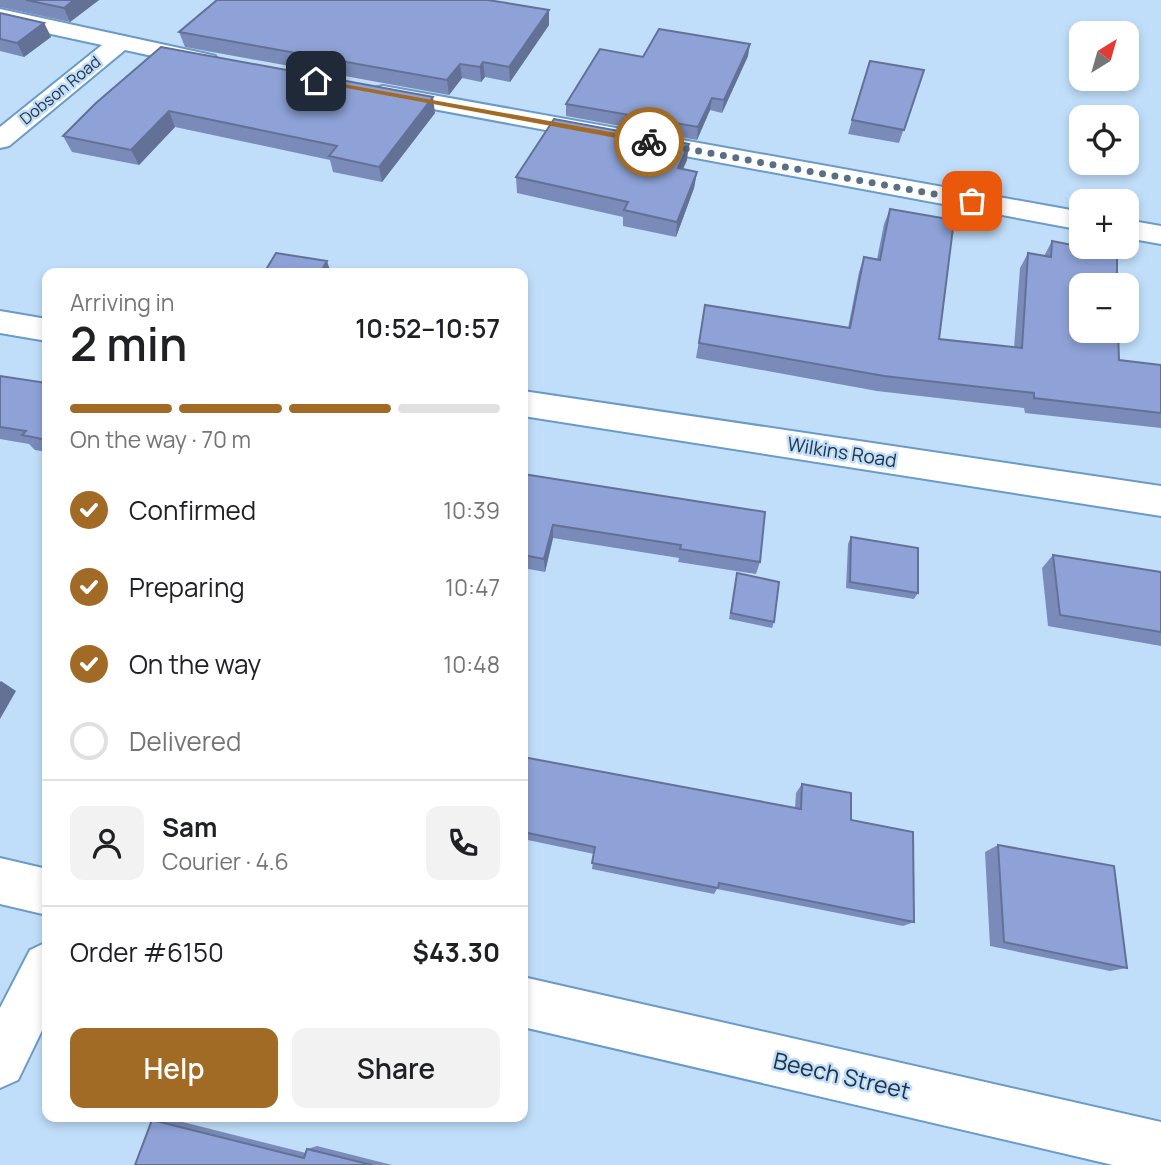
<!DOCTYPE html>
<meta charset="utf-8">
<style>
:root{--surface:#fff;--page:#f2f2f2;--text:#202124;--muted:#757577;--line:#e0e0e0;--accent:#a16a25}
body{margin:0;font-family:Manrope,sans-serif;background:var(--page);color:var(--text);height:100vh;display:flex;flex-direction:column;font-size:26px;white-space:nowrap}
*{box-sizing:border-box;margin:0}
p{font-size:23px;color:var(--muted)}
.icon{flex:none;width:38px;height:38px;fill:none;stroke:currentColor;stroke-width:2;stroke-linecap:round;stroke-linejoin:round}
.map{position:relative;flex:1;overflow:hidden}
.drawer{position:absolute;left:42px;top:268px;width:486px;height:854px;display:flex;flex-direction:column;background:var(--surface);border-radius:14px;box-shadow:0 4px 10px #0003}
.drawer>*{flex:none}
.needle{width:46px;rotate:37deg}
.fabs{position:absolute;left:1069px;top:21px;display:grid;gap:14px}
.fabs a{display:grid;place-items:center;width:70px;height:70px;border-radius:14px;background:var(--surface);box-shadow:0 4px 10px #0003;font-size:35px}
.pin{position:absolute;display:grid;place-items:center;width:60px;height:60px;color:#fff;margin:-30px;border-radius:14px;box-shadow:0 4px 10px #0006}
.courier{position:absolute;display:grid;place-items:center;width:70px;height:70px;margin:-35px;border:5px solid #a16a25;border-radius:50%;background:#fff;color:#222;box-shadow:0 2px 9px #0007}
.head em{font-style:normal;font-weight:600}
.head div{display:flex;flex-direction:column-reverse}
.head{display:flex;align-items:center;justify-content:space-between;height:119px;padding:0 28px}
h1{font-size:46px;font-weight:600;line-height:52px}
.bar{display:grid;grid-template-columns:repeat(4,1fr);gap:10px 7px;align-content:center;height:84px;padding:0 28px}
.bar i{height:9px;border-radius:5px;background:var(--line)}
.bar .on{background:var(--accent)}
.bar p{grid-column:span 4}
.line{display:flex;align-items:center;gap:18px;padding:0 28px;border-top:2px solid var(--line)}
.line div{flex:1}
.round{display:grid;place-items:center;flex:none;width:74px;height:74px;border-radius:14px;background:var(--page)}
ol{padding:0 28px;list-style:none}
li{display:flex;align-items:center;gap:21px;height:77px}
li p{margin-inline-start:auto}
li .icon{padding:7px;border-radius:50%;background:var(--accent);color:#fff;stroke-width:4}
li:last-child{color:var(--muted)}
li i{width:38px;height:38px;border:4px solid var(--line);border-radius:50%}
.button{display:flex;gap:14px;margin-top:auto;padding:14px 28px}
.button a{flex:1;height:80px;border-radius:14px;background:var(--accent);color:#fff;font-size:28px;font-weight:600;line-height:80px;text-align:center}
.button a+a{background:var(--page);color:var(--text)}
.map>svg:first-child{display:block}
</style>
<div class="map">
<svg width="1161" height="1165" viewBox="0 0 1161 1165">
<rect width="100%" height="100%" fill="#c0defa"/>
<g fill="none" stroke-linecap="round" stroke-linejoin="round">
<g stroke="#6a9ac7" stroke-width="4">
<g id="street">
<polygon points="0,9 207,54 215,56 219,61 215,66 207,68 125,50 9,146 0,148 0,127 102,45 0,23"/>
<polygon points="383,86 1082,212 1082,230 374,98 371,93 374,88"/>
<polygon points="1127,220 1161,226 1161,244 1127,238"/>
<polygon points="0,311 47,319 47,341 0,333"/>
<polygon points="523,391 1161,486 1161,516 523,416"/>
<polygon points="0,858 47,869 47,915 0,904"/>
<polygon points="47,942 47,1020 18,1080 0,1088 0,1008 30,950"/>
<polygon points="523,977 1161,1122 1161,1165 1113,1165 523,1027"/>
</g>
</g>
<use href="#street" fill="#fff" fill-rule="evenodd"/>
</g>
<g fill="#7a8bb9">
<polygon points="0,0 99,0 70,22 0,7"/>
<polygon points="0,13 44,23 51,37 24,57 0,51"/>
<polygon points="549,25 510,82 485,77 481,82 462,78 449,95 185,47 179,32"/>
<polygon points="748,56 722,113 710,110 697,140 566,116 566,104 643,57"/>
<polygon points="924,70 899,143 848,134 852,120"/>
<polygon points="96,103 435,113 382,182 333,172 330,160 175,127 139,165 72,152 63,136"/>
<polygon points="687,160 683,169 697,172 694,188 676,237 623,226 623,217 517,193 516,177"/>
<polygon points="890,209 939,339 1014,348 1020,268 1028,253 1044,256 1052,241 1119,360 1161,365 1161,428 1025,413 1024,408 877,391 696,358 705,305 848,328 859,272 864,257 877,259 884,224"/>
<polygon points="0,376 47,383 47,452 35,450 29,444 0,439"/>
<polygon points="523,474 760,562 756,574 678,562 679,558 553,538 545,572 523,568"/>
<polygon points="851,537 918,593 914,599 846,588 848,544"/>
<polygon points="1053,555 1161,572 1161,646 1048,626 1042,568"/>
<polygon points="737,573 774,622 772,628 729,619"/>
<polygon points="523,757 795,808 796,793 802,784 851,820 914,922 903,926 717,889 714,894 592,869 594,854 523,839"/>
<polygon points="998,845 1127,968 1110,971 990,946 985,852"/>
<polygon points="167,1118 306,1153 307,1149 317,1146 392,1165 135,1165 152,1120"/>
</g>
<g fill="#637196">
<polygon points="74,0 99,0 70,22 64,8"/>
<polygon points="549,10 549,25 510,82 509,67"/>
<polygon points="44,23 51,37 24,57 17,43"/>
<polygon points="750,44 748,56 722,113 724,100"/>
<polygon points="483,62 485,77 481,82 480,67"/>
<polygon points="460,64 462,78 449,95 447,80"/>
<polygon points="433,97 435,113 382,182 379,167"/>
<polygon points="712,98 710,110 697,140 698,127"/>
<polygon points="169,111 175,127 139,165 131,150"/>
<polygon points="689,144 687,160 676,184 678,168"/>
<polygon points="697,172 694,188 676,237 677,222"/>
<polygon points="327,261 331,273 320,273"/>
<polygon points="553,525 553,538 545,572 544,559"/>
<polygon points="1,681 16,691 0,719 0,682"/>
</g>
<g fill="#8ea2d7" stroke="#637196" stroke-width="2">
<polygon points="26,0 74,0 64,8"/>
<polygon points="217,0 488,0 549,10 509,67 483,62 480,67 460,64 447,80 179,32"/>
<polygon points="0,13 44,23 17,43 0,39"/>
<polygon points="659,29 750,44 724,100 712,98 698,127 566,104 600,49 643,57"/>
<polygon points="161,47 433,97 379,167 329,156 337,146 169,111 131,150 63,136 96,103"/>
<polygon points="870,61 924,70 904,130 852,120"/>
<polygon points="554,119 689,144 678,168 697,172 677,222 624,210 628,202 516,177"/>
<polygon points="890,209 954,220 939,339 1022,348 1028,253 1051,257 1052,241 1117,254 1117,285 1082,285 1082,331 1118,331 1119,360 1161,365 1161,413 1034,398 1034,393 884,376 699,343 705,305 850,328 864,257 880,260"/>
<polygon points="276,253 327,261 320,273 264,273"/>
<polygon points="0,376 47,383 47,440 22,435 26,431 0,427"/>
<polygon points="523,474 765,512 760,562 680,549 681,545 553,525 544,559 523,555"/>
<polygon points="851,537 918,548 918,593 850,582"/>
<polygon points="1053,555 1161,572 1161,632 1060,615"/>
<polygon points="737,573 779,582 774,622 731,613"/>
<polygon points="523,757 801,809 802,784 851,793 851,820 913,832 914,922 719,883 718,888 592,863 595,847 523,832"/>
<polygon points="998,845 1114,866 1127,968 1004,942"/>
<polygon points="152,1120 304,1158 307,1149 372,1165 135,1165"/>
</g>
<polygon fill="#a16a25" points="316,79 649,139 653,142 649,144 314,82"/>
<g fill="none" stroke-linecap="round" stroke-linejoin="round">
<polyline stroke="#586f85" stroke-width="7" stroke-dasharray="0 12.6" points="649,142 972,201"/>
</g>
<g text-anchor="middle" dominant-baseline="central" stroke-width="5" stroke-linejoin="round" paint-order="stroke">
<g font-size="16" fill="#203346" stroke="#c0defa">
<text transform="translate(60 90) rotate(-39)">Dobson Road</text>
</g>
<g font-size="19" fill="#203346" stroke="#c0defa">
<text transform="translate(842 452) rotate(9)">Wilkins Road</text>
</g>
<g font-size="23" fill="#203346" stroke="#c0defa">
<text transform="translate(842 1075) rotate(13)">Beech Street</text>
</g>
</g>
</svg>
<div class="fabs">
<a><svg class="needle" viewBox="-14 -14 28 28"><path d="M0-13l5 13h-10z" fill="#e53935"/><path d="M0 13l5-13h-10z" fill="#757577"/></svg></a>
<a><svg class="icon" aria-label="locate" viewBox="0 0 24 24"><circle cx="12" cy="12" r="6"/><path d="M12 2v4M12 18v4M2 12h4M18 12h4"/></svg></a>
<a>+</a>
<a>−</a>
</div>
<div class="pin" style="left:972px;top:201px;background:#ea580c"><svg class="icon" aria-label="bag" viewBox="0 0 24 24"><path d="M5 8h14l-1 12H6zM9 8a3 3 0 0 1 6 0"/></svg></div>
<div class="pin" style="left:316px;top:81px;background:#1f2937"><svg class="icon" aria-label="home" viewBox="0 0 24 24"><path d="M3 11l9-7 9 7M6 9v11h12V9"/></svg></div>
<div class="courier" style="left:649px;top:142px"><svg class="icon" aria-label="bike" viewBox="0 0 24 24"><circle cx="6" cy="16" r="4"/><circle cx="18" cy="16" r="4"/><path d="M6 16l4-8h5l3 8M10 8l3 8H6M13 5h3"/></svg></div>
<section class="drawer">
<div class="head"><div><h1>2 min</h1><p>Arriving in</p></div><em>10:52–10:57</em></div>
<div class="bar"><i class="on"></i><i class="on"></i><i class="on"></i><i></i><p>On the way · 70 m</p></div>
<ol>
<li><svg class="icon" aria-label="check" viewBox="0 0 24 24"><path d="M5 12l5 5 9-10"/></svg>Confirmed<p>10:39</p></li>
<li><svg class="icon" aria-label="check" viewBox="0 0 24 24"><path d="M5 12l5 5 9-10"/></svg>Preparing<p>10:47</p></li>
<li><svg class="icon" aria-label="check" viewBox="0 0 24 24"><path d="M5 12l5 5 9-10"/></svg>On the way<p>10:48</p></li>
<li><i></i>Delivered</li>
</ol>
<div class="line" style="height:126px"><a class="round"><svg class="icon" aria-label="person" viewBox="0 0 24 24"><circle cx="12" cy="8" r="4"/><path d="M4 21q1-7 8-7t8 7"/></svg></a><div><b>Sam</b><p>Courier · 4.6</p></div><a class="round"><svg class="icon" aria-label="phone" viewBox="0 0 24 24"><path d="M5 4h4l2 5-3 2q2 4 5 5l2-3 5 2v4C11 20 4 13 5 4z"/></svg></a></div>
<div class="line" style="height:91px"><div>Order #6150</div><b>$43.30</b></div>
<div class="button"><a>Help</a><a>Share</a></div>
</section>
</div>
